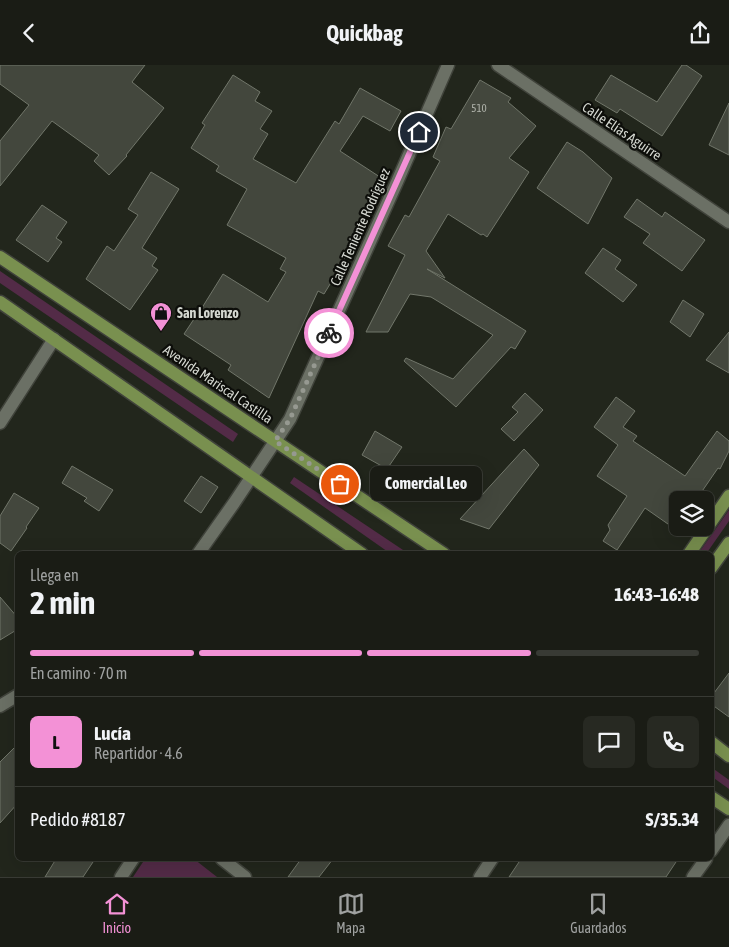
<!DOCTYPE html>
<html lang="es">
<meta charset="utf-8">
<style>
:root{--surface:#1a1c15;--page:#272922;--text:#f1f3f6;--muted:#9fa1a0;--line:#383a34;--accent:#f391d6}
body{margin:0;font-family:"Asap Condensed",sans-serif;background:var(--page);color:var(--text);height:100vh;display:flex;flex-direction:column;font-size:19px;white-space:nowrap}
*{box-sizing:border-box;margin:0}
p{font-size:16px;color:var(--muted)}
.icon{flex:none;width:28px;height:28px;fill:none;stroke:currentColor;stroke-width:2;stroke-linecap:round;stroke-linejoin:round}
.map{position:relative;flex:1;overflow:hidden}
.panel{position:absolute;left:15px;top:486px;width:699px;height:310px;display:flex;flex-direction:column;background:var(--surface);border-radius:8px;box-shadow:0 5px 20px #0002,0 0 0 1px var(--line)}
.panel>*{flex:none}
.controls{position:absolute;left:669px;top:426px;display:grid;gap:10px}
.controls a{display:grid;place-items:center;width:45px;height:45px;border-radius:8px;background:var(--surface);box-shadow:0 5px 20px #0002,0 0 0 1px var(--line);font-size:25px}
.pin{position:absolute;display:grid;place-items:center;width:42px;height:42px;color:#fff;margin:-21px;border:2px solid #fff;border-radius:50%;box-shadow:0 1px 5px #0007}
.courier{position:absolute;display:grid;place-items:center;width:50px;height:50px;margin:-25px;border:4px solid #f391d6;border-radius:50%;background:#fff;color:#222;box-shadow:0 1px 6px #0007}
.bubble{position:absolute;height:35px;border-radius:8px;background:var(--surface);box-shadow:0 5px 20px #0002,0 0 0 1px var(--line);font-size:16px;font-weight:700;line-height:35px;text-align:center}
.summary em{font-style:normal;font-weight:700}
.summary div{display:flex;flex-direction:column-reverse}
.summary{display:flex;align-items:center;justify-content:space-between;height:85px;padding:0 15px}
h1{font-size:32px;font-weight:700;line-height:38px}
.bar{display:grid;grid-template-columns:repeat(4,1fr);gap:8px 5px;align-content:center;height:60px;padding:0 15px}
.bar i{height:6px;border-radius:4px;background:var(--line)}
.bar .on{background:var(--accent)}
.bar p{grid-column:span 4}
.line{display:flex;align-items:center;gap:12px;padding:0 15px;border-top:1px solid var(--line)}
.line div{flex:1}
.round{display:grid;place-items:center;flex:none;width:52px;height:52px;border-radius:8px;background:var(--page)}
header{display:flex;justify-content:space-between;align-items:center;height:65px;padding:0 15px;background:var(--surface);font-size:22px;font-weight:700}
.tab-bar{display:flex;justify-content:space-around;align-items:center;height:70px;border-top:1px solid var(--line);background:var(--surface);font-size:14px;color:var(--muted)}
.tab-bar a{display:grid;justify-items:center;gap:2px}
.tab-bar .on{color:var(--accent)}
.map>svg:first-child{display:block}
</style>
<header><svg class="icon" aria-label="back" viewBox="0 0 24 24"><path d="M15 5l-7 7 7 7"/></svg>Quickbag<svg class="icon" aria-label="share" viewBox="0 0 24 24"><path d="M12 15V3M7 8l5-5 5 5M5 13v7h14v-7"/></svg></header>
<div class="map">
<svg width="729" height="812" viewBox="0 0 729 812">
<rect width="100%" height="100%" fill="#22261c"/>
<g fill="#532b47">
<polygon points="0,206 238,369 233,377 0,218"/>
<polygon points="294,412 409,489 391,489 290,418"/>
<polygon points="729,445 729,456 706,489 698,489"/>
<polygon points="711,702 729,715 729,724 711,711"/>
<polygon points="145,794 194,794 217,812 133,812"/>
</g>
<g fill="#43473d" stroke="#71766a">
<polygon points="0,0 145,0 132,17 164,43 126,90 127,91 109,110 94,96 99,90 52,56 0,121 0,76 29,40 0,19"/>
<polygon points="682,0 686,0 702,11 662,71 620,44 617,48 595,35 611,10 657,37"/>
<polygon points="233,10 260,27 255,36 272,46 260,64 268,69 253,94 296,118 335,56 339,59 360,23 401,46 390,66 363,51 340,86 383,114 361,148 365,150 341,201 324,229 318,226 269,333 228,305 231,300 184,269 194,254 195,254 223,209 268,237 286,207 280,204 286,193 227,160 247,124 216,106 219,101 191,83 205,60 202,58"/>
<polygon points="480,15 511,33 508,37 536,61 509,93 529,107 487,172 483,169 481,170 448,149 426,186 445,213 427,204 526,266 515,284 511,282 456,342 404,296 406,293 453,314 493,270 431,232 410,229 388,267 366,267 405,190 388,181 405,150 409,152 440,96 433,92 446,62 451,64"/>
<polygon points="729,38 729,90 709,80"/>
<polygon points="567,77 583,87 612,113 588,159 537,123"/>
<polygon points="151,107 179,124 142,183 157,193 152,201 158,205 130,245 86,214 107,181 114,186 138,150 128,144"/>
<polygon points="637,134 662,152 665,147 705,175 682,206 643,178 650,169 624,152"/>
<polygon points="42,140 67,157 56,173 62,177 48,197 16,175"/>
<polygon points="603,183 621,195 615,204 637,220 623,237 585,208"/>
<polygon points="683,235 704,249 690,272 670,257"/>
<polygon points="729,267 729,308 706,295"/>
<polygon points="525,328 543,345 514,376 501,364 518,347 512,342"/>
<polygon points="616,332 635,346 623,362 637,371 633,376 685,411 717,366 729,376 729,386 720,404 718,403 696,435 678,435 678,466 645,443 617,485 603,476 610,465 608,460 627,431 597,411 618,380 594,362"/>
<polygon points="375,366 402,382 387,404 362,390"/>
<polygon points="524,384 539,400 489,464 460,454"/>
<polygon points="72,401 113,425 99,446 84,436 87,433 62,418"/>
<polygon points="201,411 218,422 201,448 184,436"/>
<polygon points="14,428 39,443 26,462 27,463 11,486 0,478 0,451"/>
<polygon points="0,532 18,553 18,564 0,575"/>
<polygon points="729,608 729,652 711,639 711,632"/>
<polygon points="18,679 18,738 0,758 0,697"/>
<polygon points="56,794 95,794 83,812 45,812"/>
<polygon points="301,794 333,794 319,812 288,812"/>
<polygon points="521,794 678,794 666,812 509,812"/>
</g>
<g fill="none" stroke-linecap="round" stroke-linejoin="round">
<g stroke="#40433b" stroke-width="15">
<g id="minor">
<polyline points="498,0 729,157"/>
<polyline points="0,358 54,274"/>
<polyline points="198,489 234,438 290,354 397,117 448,0"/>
<polyline points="0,641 18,630"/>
<polyline points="711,786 729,760"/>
<polyline points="222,794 245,812"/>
<polyline points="121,812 133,794"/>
<polyline points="480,812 492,794"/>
<polyline points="693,812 706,794"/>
</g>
</g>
<g stroke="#40433b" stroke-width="15">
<g id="major">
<polyline points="0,192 444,489"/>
<polyline points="0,237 362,489"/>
<polyline points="689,489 729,431"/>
<polyline points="711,503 729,478"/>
<polyline points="711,677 729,691"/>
<polyline points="711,732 729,744"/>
</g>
</g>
<use href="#minor" stroke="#6b7065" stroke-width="12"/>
<use href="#major" stroke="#79904f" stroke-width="12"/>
</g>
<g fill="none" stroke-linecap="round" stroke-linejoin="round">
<polyline stroke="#969991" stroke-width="5" stroke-dasharray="0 9" points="329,268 290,354 275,376 340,419"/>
<polyline stroke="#f391d6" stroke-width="6" points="329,268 419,67"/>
</g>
<defs>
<g id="shop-pin" transform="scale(1.125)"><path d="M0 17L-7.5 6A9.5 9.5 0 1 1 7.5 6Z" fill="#f391d6" stroke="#0d0e0a"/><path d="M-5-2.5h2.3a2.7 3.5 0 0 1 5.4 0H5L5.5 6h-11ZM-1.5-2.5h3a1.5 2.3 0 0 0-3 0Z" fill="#111"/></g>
</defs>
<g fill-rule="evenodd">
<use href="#shop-pin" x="161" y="248"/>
</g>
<g text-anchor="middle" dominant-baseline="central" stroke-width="4.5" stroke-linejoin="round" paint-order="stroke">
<g font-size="11" fill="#b0b3ab">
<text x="479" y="43">510</text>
</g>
<g font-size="14" fill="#d4d7d0" stroke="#0d0e0a">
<text transform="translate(622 66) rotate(34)">Calle Elías Aguirre</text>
<text transform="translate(360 162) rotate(-66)">Calle Teniente Rodríguez</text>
<text transform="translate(218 319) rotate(34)">Avenida Mariscal Castilla</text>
</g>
<g font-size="14" font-weight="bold" fill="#d4d7d0" stroke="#0d0e0a" text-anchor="start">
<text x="177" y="248">San Lorenzo</text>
</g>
</g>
</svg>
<div class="controls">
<a><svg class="icon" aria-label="layers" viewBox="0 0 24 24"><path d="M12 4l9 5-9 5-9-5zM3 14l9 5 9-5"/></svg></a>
</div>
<div class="pin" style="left:340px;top:419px;background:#ea580c"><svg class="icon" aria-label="bag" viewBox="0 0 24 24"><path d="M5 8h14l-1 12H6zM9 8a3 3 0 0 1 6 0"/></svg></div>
<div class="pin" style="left:419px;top:67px;background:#1f2937"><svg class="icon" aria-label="home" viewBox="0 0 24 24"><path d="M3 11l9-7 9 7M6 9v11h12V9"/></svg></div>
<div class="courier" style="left:329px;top:268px"><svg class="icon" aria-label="bike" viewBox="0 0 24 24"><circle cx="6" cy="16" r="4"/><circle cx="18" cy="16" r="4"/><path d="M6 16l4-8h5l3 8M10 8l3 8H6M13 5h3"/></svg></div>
<div class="bubble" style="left:370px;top:401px;width:112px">Comercial Leo</div>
<section class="panel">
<div class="summary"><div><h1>2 min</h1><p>Llega en</p></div><em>16:43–16:48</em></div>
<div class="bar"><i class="on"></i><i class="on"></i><i class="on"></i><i></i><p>En camino · 70 m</p></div>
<div class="line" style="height:90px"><b class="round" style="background:var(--accent);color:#111">L</b><div><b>Lucía</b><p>Repartidor · 4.6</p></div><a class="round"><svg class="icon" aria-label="chat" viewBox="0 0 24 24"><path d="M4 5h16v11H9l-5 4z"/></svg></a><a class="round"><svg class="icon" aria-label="phone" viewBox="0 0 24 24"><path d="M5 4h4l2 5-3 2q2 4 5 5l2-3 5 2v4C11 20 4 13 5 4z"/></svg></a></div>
<div class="line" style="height:65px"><div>Pedido #8187</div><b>S/35.34</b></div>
</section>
</div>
<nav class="tab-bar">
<a class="on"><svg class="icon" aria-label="home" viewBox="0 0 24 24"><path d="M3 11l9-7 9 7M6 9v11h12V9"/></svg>Inicio</a>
<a><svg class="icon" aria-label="map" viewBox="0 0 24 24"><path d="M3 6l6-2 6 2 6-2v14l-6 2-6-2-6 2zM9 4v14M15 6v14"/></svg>Mapa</a>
<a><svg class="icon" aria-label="saved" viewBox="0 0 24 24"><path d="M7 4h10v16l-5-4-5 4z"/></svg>Guardados</a>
</nav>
